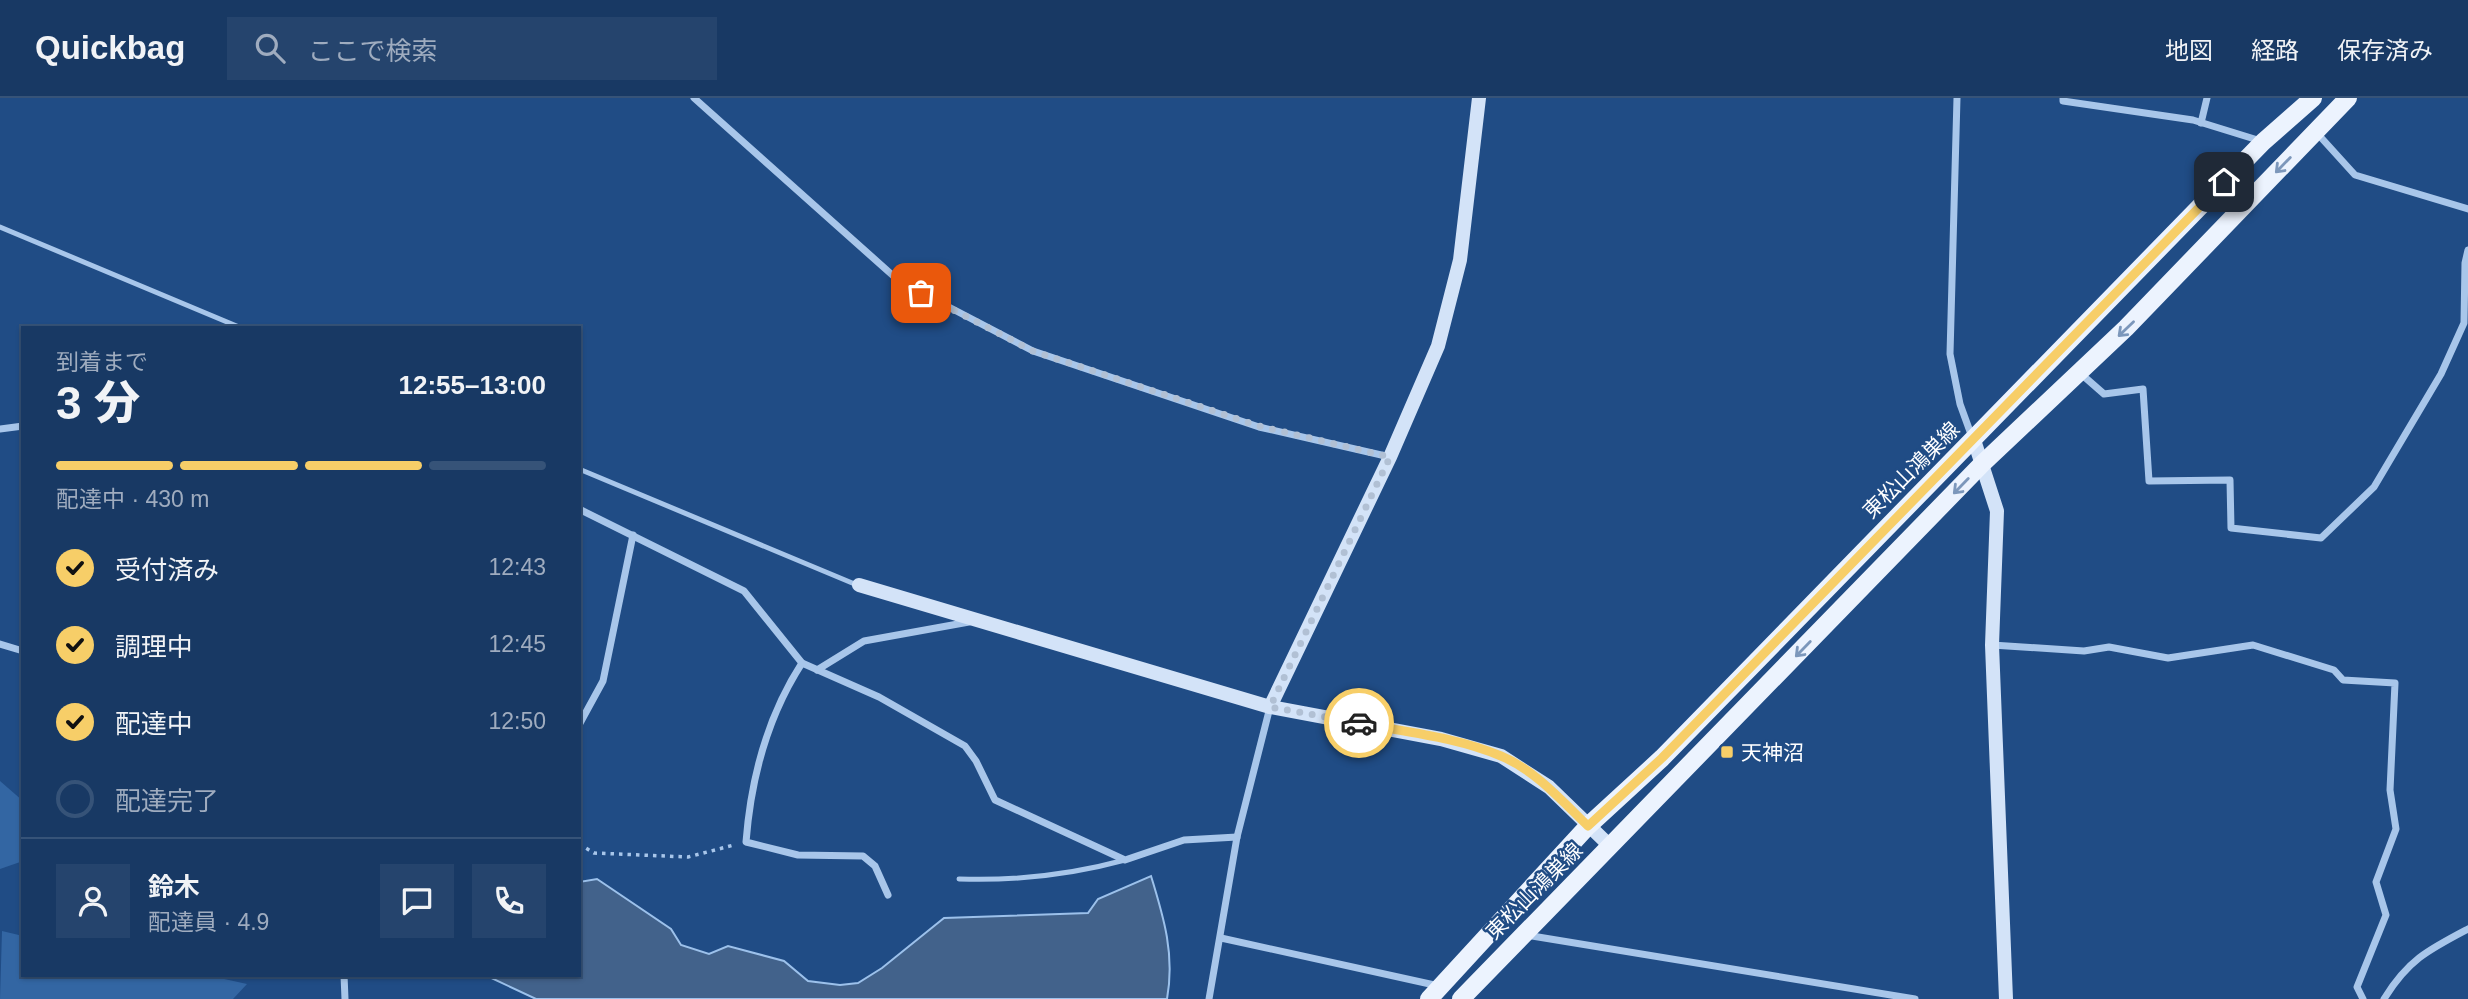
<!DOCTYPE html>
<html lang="ja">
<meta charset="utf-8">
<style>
:root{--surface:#183964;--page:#25446d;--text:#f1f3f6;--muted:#9facbf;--line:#365378;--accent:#f7ce68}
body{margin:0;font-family:Arial,"Noto Sans JP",sans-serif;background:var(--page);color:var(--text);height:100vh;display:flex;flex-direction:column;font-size:26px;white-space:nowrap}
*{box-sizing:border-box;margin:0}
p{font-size:23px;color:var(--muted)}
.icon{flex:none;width:38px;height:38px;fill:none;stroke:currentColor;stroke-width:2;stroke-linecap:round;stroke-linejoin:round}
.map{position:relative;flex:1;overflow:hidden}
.sheet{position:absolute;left:21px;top:228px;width:560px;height:651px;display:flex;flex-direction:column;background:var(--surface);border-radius:0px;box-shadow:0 2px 5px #0004,0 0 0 2px var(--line)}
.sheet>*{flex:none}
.pin{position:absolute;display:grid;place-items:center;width:60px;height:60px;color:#fff;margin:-30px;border-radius:14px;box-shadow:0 4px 10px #0006}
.courier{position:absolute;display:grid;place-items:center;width:70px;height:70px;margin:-35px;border:5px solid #f7ce68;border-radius:50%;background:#fff;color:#222;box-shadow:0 2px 9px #0007}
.head em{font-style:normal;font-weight:800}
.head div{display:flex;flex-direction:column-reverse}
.head{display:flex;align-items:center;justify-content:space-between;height:119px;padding:0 35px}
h1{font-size:46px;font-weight:800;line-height:52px}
.bar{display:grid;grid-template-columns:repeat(4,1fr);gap:10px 7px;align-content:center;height:84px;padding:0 35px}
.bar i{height:9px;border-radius:5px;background:var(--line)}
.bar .current{background:var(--accent)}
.bar p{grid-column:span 4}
.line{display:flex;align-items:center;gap:18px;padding:0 35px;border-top:2px solid var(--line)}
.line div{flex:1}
.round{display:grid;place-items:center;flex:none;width:74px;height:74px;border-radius:0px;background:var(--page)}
ol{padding:0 35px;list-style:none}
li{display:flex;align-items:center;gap:21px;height:77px}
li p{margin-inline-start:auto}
li .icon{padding:7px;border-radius:50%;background:var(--accent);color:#111;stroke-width:4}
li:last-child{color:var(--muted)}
li i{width:38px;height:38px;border:4px solid var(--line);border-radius:50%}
header{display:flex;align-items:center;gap:42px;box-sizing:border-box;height:98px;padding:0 35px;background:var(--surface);border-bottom:2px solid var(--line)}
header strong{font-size:33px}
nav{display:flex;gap:38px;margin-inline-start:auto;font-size:24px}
.search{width:490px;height:63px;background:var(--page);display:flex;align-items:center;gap:18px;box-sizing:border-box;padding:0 24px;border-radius:0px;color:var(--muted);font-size:26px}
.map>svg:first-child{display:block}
</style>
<header>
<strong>Quickbag</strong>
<div class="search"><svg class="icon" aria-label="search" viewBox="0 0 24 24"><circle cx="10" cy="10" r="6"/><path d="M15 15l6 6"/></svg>ここで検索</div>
<nav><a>地図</a><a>経路</a><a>保存済み</a></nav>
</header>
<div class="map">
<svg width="2468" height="901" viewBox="0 0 2468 901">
<rect width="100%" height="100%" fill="#204c85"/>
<g fill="#3366a3">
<polygon points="0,683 23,703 23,763 0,771"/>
<polygon points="2,833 23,838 23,877 206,877 247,886 233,901 0,901"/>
</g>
<path fill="#42628b" stroke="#9cc1eb" stroke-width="2" d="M1151 778C1164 820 1175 857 1167 901H536L485 877H579V784L597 781 671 831 681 847 709 856 728 848 784 863 808 883 840 887 858 885 882 870 944 820 1088 815 1098 801Z"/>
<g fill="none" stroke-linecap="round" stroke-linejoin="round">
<polyline stroke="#a8c6ea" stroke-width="3.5" stroke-dasharray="3.5 5" stroke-linecap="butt" points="579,746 594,755 688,759 734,747"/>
<g stroke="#a8c6ea" stroke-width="5">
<polyline points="0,129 239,229"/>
<polyline points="579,371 857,487"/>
<path d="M959 781C1016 783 1070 777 1125 762"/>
</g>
<g stroke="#a8c6ea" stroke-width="7">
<polyline points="694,0 899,183 1033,253 1259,329 1390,359"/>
<polyline points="1957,0 1950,256 1960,306 1972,339"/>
<polyline points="2063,0 2063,3 2193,22 2261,43"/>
<polyline points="2201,25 2207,0"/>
<polyline points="2316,34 2355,77 2468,111"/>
<polyline points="2080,275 2104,296 2143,291 2149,383 2230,382 2231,430 2321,440 2374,389 2441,276 2464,225 2465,165 2468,152"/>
<polyline points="0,331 23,328"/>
<polyline points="579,411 744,493 802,565 879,599 965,648 976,663 995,702 1125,762 1184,742 1237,739"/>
<polyline points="0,546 23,553"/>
<polyline points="1992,547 2084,553 2109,549 2168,560 2253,547 2334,572 2343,582 2395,585 2390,692 2396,731 2376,784 2386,817 2357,889 2363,901"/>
<path d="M802 565C767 619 751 680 746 744L798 757 863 758 875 768 888 797"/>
<polyline points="817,572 864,543 969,524"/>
<polyline points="579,627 603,583 633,437"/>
<polyline points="1526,837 1915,901"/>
<polyline points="1221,840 1439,888"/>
<polyline points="344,877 345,901"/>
<polyline points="1209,901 1237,739 1270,609"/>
<path d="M2384 901C2408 862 2428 852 2468 831"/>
</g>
<g stroke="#d3e3f8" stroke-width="14">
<polyline points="1974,342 1997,413 1992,547 2006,901"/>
<polyline points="859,487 1270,609 1441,641 1501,658 1549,689 1610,748"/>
<polyline points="1270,609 1390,359 1438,248 1460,162 1479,0"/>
</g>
<g stroke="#ecf3fe" stroke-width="18">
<polyline points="1429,901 1588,728 1662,660 2263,44 2313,0"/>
<polyline points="1461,901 1982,366 2126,230 2348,0"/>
</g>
</g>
<defs><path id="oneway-shaft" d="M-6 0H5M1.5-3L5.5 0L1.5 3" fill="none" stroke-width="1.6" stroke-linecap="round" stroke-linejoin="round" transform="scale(1.75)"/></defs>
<g stroke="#7c97bb">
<use href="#oneway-shaft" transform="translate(2283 67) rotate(134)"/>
<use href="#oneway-shaft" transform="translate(2126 231) rotate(136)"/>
<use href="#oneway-shaft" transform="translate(1961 388) rotate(134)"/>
<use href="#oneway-shaft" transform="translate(1803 551) rotate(134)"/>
</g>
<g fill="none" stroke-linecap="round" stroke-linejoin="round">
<polyline stroke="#b1c0d4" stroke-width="7" stroke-dasharray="0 12.6" points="921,195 1033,253 1259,328 1390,359 1270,609 1359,625"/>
<path stroke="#f7ce68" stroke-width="9" d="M1359 625C1405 634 1457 639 1501 658 1535 672 1562 703 1588 728L1662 660 2224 84"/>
</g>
<rect fill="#f7ce68" stroke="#204c85" stroke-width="2.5" x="1720" y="647" width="14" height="14" rx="3.5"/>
<g text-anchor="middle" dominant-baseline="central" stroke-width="5" stroke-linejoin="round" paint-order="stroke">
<g font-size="21" fill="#fff" stroke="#204c85">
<text transform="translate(1911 372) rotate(-45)">東松山鴻巣線</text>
<text transform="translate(1534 793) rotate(-45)">東松山鴻巣線</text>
</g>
<g font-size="21" fill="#fff" stroke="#204c85" text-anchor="start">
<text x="1741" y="654">天神沼</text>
</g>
</g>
</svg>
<div class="pin" style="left:921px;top:195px;background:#ea580c"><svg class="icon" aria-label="bag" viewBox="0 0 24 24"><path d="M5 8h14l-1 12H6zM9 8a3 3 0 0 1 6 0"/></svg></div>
<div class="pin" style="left:2224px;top:84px;background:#1f2937"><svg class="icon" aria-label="home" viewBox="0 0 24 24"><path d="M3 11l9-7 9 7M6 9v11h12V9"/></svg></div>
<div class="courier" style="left:1359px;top:625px"><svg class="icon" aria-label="car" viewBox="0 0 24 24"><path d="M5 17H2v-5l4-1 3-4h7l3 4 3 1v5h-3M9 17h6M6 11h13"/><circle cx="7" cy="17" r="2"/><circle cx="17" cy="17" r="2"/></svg></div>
<section class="sheet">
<div class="head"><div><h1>3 分</h1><p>到着まで</p></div><em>12:55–13:00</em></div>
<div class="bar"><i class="current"></i><i class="current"></i><i class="current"></i><i></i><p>配達中 · 430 m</p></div>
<ol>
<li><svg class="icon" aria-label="check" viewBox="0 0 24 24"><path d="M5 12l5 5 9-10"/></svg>受付済み<p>12:43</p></li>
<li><svg class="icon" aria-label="check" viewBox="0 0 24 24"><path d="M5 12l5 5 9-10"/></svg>調理中<p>12:45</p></li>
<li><svg class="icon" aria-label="check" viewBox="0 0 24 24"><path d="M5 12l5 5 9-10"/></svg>配達中<p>12:50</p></li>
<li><i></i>配達完了</li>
</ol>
<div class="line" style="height:126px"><a class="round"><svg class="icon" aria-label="person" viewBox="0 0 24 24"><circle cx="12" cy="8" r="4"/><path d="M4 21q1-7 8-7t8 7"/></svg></a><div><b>鈴木</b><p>配達員 · 4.9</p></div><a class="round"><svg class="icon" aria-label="chat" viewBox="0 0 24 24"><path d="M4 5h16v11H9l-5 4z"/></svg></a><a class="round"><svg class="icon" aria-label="phone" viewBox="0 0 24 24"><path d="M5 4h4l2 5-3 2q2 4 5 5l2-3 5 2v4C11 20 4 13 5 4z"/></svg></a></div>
</section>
</div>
